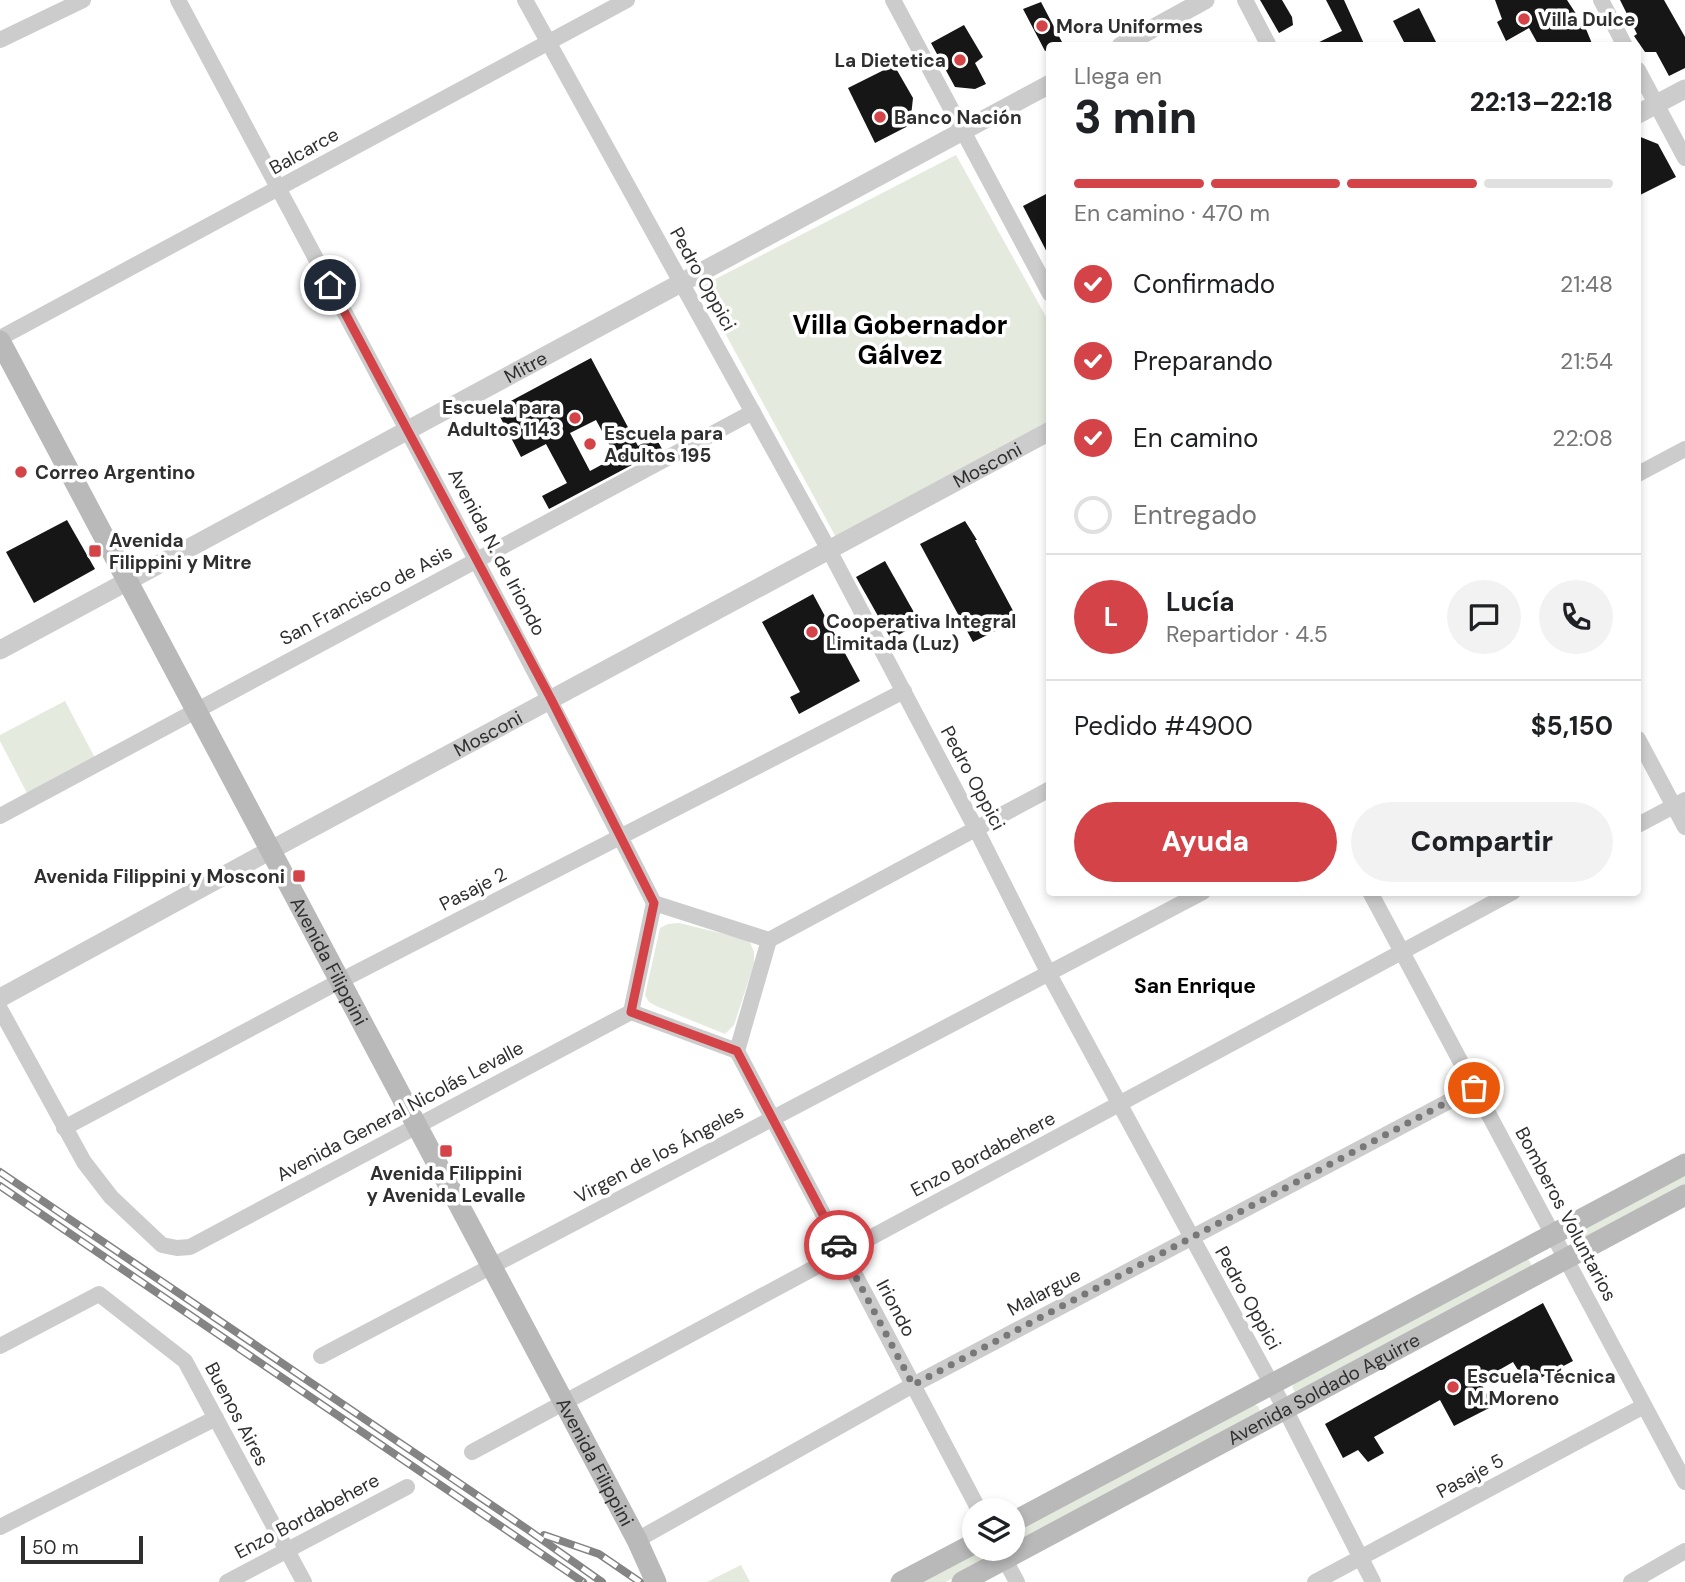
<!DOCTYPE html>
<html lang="es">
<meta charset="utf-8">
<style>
:root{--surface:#fff;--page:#f2f2f2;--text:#202124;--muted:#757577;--line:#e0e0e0;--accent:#d34347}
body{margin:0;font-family:"DM Sans",sans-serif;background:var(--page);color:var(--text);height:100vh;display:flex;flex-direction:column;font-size:26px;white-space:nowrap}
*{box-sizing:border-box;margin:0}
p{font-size:23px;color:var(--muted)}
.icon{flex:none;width:38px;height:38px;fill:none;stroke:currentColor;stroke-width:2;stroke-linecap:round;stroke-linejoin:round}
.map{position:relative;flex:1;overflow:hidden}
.details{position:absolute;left:1046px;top:42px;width:595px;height:854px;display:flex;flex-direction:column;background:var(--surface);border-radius:7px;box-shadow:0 4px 10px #0003}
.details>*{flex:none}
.fabs{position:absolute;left:962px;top:1498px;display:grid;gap:14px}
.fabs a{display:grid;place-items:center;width:63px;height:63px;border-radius:50%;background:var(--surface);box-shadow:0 4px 10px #0003;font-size:35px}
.scale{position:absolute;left:21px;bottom:18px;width:122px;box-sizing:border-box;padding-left:7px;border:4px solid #2f2f2f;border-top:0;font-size:19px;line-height:24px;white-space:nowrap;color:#2f2f2f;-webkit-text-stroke:5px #fff;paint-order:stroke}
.pin{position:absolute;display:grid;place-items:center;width:60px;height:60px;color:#fff;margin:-30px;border:4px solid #fff;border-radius:50%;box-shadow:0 2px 7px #0007}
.courier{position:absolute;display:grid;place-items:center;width:70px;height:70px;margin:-35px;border:5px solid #d34347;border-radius:50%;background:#fff;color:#222;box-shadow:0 2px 9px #0007}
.summary em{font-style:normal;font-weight:800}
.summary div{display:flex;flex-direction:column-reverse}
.summary{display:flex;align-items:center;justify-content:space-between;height:119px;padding:0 28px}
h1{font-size:46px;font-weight:800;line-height:52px}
.bar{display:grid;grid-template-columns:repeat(4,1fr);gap:10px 7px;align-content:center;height:84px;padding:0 28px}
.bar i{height:9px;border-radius:5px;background:var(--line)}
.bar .active{background:var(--accent)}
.bar p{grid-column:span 4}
.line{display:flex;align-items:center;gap:18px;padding:0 28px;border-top:2px solid var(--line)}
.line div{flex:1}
.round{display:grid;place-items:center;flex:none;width:74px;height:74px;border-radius:37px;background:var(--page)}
ol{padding:0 28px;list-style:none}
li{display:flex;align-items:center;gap:21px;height:77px}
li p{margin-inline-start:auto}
li .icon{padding:7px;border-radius:50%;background:var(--accent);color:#fff;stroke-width:4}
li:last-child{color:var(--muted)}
li i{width:38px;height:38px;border:4px solid var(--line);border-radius:50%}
.action{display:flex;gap:14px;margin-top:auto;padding:14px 28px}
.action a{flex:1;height:80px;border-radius:42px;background:var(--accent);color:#fff;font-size:28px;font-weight:800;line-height:80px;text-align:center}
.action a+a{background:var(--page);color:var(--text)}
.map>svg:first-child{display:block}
</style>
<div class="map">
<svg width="1685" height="1582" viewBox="0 0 1685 1582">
<rect width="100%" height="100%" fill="#fff"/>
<g fill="#e4eade">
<polygon points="956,155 1050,324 1050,424 838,541 700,287"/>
<polygon points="65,701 95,758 27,793 0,741 0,735"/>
<polygon points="679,923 749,940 754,952 754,964 734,1025 725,1034 656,1006 649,1002 645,995 660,928 668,924"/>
<polygon points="1685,1172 1685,1186 1580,1242 1575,1241 1572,1237 1575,1231"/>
<polygon points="1523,1259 1529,1260 1532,1266 1295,1392 1292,1387 1295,1382"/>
<polygon points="1252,1404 1258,1406 1260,1411 1029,1538 1024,1537 1021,1532 1023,1527"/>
<polygon points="974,1553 979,1554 982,1560 979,1564 946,1582 919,1582"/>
<polygon points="741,1565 750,1582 707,1582"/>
</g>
<g fill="#161616" fill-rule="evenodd">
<polygon points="1260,0 1282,0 1292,17 1293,25 1279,33"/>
<polygon points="1326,0 1344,0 1365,46 1311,46 1342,31"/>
<polygon points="1495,0 1567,0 1586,29 1593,46 1539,46 1529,28 1506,41 1497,22 1502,19"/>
<polygon points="1620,0 1664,0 1685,37 1685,68 1669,76 1656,52 1645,52 1634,36 1637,34"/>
<polygon points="1041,2 1062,42 1056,46 1050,46 1050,49 1045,51 1023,9"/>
<polygon points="1419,8 1438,46 1406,46 1393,21"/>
<polygon points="964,25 983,57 975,63 986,84 975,89 955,87 931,43"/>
<polygon points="894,65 913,98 910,125 875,143 848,88"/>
<polygon points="1638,136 1658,144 1676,177 1638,196"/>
<polygon points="1050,192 1050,258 1023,206"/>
<path d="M591 358 638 446 655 436 662 449 549 509 542 496 567 483 546 444 521 457 496 409ZM596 420 616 457 590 471 570 433Z"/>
<polygon points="67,520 95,569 34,603 6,552"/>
<polygon points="965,521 977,540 975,540 1018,620 973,642 920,544"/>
<polygon points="885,561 920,623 891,639 856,577"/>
<polygon points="813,594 860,681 799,714 790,697 800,692 762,622"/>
<polygon points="1543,1303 1573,1361 1527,1385 1513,1362 1480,1381 1493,1406 1454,1426 1440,1400 1374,1437 1384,1453 1368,1462 1358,1450 1343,1458 1325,1424"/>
</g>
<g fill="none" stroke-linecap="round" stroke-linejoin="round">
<g stroke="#ccc" stroke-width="16">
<path d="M178 0C338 301 500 600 654 903"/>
<polyline points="525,0 829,550 976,829 1049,974 1285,1409 1373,1582"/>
<polyline points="893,0 1050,294"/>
<polyline points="1245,0 1269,46"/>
<polyline points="1601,0 1625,46"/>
<polyline points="0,40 83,0"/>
<polyline points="1638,70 1685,158"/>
<polyline points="0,338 627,0"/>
<polyline points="1638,474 1685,449"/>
<polyline points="1638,739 1685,827"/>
<polyline points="0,816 753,412"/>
<polyline points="1638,825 1685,800"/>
<polyline points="1370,892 1685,1482"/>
<polygon points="654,903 769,940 737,1051 631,1012"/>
<polyline points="769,940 1050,789"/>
<polyline points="0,1009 84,1162 111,1197 162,1245 177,1248 190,1247 631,1012"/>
<polyline points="737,1051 979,1510"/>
<polyline points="64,1128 340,981 904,691"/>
<polyline points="0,1346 99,1294 185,1361 304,1582"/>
<polyline points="321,1356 1203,892"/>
<polyline points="472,1452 1513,892"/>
<polyline points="0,1527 216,1418"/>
<polyline points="637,1540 913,1385 1474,1088"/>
<polyline points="999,1549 1017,1582"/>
<polyline points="227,1582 407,1487"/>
<polyline points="1315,1582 1644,1406"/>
<polyline points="1631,1582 1685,1551"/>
</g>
<g stroke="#ccc" stroke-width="19">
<polyline points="1121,46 1205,0"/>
<polyline points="1638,114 1685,89"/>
<path id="s1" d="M0 650 1050 84"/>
<path id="s2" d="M0 998 271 850 1050 431"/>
</g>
<g stroke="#b9b9b9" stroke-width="21">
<path id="s3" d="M0 341 637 1540 656 1582"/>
<polyline points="1013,1522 1685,1164"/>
<polyline points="901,1582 975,1543"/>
<path id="s4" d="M962 1582 1685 1195"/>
</g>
<g stroke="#848484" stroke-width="8">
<g id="rail">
<polyline points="0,1172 527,1529 602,1582"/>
<polyline points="0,1186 583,1582"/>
<polyline points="544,1535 599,1554 640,1582"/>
</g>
</g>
<use href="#rail" stroke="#fff" stroke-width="5" stroke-dasharray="16" stroke-linecap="butt"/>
</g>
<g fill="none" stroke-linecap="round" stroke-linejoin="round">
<polyline stroke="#787878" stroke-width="7" stroke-dasharray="0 12.6" points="839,1245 913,1385 1474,1088"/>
<polyline stroke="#d34347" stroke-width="9" points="330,285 551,699 654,903 631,1012 737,1051 839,1245"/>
</g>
<g fill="#d34347" stroke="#fff" stroke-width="2.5">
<circle cx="1524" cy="19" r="7"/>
<circle cx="1042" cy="26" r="7"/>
<circle cx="960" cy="60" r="7"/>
<circle cx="880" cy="117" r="7"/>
<circle cx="575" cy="418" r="7"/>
<circle cx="590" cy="444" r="7"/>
<circle cx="21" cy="472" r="7"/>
<rect x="88" y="544" width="14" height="14" rx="3.5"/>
<circle cx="812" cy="632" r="7"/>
<rect x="292" y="869" width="14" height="14" rx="3.5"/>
<rect x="439" y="1144" width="14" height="14" rx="3.5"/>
<circle cx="1453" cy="1387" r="7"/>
</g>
<g text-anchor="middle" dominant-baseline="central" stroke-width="7" stroke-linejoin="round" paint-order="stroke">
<g font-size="19" font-weight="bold" fill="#2f2f2f" stroke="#fff" text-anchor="start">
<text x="1538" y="19">Villa Dulce</text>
<text x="1056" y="26">Mora Uniformes</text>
<text x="946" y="60" text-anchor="end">La Dietetica</text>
<text x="894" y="117">Banco Nación</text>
<text x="561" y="407" text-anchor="end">Escuela para<tspan x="561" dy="22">Adultos 1143</tspan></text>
<text x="604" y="433">Escuela para<tspan x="604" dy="22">Adultos 195</tspan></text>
<text x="35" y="472">Correo Argentino</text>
<text x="109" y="540">Avenida<tspan x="109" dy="22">Filippini y Mitre</tspan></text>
<text x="826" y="621">Cooperativa Integral<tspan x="826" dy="22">Limitada (Luz)</tspan></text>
<text x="285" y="876" text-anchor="end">Avenida Filippini y Mosconi</text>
<text x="446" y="1173" text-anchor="middle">Avenida Filippini<tspan x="446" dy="22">y Avenida Levalle</tspan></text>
<text x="1467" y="1376">Escuela Técnica<tspan x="1467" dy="22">M.Moreno</tspan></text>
</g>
<g font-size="19" fill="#2f2f2f" stroke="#fff">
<text transform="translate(304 151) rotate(-29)">Balcarce</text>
<text transform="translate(703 279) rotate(61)">Pedro Oppici</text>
<text stroke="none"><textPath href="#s1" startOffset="597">Mitre</textPath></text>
<text stroke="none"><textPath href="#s2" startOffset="1122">Mosconi</textPath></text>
<text transform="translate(497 552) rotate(62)">Avenida N. de Iriondo</text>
<text transform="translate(366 595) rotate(-28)">San Francisco de Asis</text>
<text stroke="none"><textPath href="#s2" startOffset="555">Mosconi</textPath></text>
<text transform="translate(973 778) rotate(62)">Pedro Oppici</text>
<text transform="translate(473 889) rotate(-27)">Pasaje 2</text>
<text stroke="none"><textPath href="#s3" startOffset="702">Avenida Filippini</textPath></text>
<text transform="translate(400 1111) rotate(-28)">Avenida General Nicolás Levalle</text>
<text transform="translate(659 1154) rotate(-28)">Virgen de los Ángeles</text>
<text transform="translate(983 1154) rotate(-28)">Enzo Bordabehere</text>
<text transform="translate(1566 1214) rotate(62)">Bomberos Voluntarios</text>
<text transform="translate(1044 1292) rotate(-28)">Malargue</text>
<text transform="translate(1248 1298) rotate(61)">Pedro Oppici</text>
<text transform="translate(896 1308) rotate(62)">Iriondo</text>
<text stroke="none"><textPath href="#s4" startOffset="410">Avenida Soldado Aguirre</textPath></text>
<text transform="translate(237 1414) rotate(62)">Buenos Aires</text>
<text stroke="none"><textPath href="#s3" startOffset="1269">Avenida Filippini</textPath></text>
<text transform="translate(1470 1476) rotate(-28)">Pasaje 5</text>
<text transform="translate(307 1516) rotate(-28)">Enzo Bordabehere</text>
</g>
<g font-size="21" font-weight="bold" fill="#000" stroke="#fff">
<text x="1195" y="986">San Enrique</text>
</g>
<g font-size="26" font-weight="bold" fill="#000" stroke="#fff">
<text x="900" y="325">Villa Gobernador<tspan x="900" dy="30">Gálvez</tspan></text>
</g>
</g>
</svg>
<div class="fabs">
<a><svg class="icon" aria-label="layers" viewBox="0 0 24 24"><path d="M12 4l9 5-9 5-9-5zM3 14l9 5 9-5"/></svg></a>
</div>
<div class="scale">50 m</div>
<div class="pin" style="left:1474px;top:1088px;background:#ea580c"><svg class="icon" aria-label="bag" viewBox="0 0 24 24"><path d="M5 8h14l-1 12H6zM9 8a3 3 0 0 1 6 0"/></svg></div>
<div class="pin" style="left:330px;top:285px;background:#1f2937"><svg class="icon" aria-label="home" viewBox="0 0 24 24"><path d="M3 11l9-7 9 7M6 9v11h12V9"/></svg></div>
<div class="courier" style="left:839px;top:1245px"><svg class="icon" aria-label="car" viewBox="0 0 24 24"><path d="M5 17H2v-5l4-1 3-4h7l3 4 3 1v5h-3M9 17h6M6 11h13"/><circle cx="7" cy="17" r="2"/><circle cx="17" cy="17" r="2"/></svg></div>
<section class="details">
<div class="summary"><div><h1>3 min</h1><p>Llega en</p></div><em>22:13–22:18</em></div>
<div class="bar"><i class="active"></i><i class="active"></i><i class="active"></i><i></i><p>En camino · 470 m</p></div>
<ol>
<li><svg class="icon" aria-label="check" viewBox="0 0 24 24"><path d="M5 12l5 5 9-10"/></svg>Confirmado<p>21:48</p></li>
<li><svg class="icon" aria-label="check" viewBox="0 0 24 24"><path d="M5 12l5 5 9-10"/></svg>Preparando<p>21:54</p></li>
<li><svg class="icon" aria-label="check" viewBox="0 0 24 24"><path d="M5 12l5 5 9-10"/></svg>En camino<p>22:08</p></li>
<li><i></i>Entregado</li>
</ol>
<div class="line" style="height:126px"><b class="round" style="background:var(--accent);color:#fff">L</b><div><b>Lucía</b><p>Repartidor · 4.5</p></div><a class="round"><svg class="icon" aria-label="chat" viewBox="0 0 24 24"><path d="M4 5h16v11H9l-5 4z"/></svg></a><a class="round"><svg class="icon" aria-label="phone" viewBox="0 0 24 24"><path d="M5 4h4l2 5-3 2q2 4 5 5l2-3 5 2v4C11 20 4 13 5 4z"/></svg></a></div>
<div class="line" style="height:91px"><div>Pedido #4900</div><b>$5,150</b></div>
<div class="action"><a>Ayuda</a><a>Compartir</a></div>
</section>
</div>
